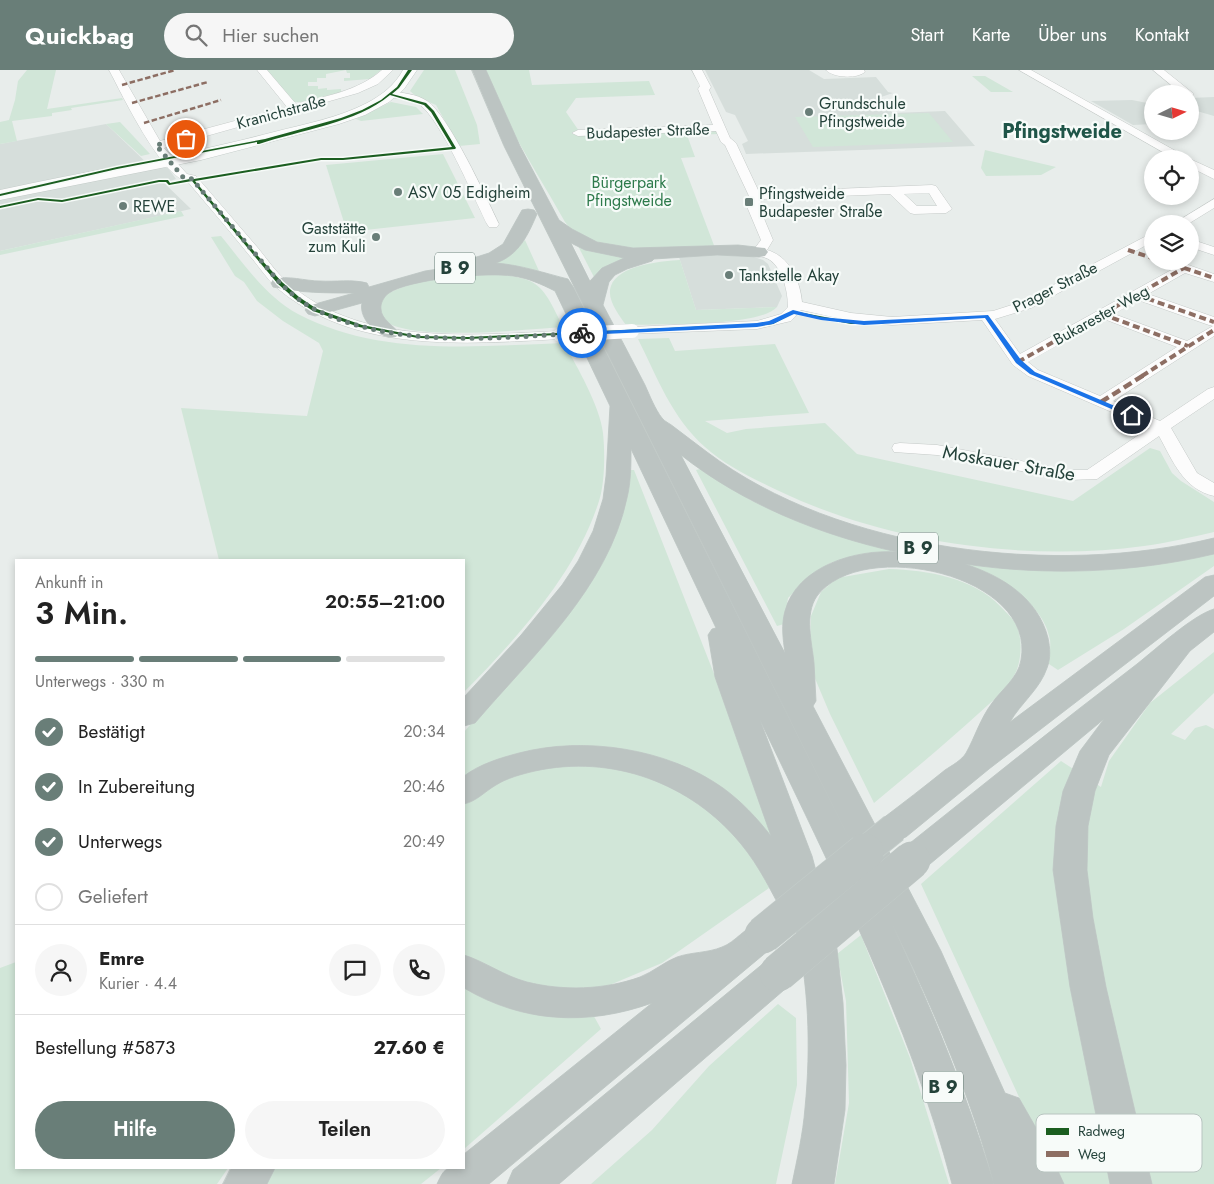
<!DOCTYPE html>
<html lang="de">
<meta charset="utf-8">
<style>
:root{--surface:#fff;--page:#f6f6f6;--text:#222;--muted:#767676;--line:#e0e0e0;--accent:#697e78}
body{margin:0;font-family:Jost,sans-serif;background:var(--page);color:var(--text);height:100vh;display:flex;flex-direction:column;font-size:19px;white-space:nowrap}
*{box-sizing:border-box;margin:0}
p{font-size:16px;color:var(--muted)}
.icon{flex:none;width:28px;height:28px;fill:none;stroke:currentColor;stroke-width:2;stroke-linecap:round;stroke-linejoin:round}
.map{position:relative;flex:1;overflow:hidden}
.details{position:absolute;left:15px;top:489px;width:450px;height:610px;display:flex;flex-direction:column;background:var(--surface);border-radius:0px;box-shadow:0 2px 8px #0003}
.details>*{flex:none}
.needle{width:32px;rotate:85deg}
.tools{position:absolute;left:1144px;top:15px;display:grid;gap:10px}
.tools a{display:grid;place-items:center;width:55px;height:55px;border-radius:50%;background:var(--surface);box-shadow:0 2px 8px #0003;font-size:25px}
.pin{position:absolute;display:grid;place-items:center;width:42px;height:42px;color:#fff;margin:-21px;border:2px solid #fff;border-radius:50%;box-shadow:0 1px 5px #0007}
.courier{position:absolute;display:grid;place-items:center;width:50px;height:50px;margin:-25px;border:4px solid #1a73e8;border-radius:50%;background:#fff;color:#222;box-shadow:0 1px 6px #0007}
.head em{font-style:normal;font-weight:600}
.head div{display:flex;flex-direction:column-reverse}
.head{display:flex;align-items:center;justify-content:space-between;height:85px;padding:0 20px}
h1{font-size:32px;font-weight:600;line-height:38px}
.bar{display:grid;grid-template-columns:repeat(4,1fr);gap:8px 5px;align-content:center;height:60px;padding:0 20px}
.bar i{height:6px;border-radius:4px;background:var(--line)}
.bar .current{background:var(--accent)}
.bar p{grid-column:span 4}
.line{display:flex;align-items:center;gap:12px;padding:0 20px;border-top:1px solid var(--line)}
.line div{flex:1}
.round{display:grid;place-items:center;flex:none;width:52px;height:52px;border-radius:26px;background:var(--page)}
ol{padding:0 20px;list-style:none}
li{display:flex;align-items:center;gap:15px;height:55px}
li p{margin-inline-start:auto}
li .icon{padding:5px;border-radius:50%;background:var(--accent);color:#fff;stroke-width:4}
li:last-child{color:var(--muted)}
li i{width:28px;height:28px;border:2px solid var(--line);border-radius:50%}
.cta{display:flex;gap:10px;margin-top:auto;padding:10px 20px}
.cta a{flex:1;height:58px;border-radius:30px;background:var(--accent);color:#fff;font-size:20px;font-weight:600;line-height:58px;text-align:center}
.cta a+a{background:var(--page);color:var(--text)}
header{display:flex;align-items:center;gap:30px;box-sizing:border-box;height:70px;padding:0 25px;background:var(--accent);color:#fff}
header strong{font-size:24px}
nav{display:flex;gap:28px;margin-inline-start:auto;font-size:18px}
.search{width:350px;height:45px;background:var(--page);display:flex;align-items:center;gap:12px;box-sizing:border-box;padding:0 18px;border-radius:28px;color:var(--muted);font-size:19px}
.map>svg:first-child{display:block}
</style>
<header>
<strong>Quickbag</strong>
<div class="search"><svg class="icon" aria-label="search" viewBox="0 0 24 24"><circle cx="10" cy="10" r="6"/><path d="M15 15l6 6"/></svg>Hier suchen</div>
<nav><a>Start</a><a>Karte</a><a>Über uns</a><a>Kontakt</a></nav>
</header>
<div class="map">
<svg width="1214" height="1114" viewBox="0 0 1214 1114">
<rect width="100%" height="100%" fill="#e8edeb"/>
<g fill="#d6dedb">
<polygon points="705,0 809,0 824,9 876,7 888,22 893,23 881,27 893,43 945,41 975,76 746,84 742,74 748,71 735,45 726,42"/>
<polygon points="1214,27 1214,46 1190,39 1190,28"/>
<polygon points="1132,30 1152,34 1152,54 1133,55 1091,31"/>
<polygon points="106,54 152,98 168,98 176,109 164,113 191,139 0,181 0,129 6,127 0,120 0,74"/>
<polygon points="712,185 751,186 763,190 768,194 782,226 777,237 696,240 679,187"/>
</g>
<g fill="#d1e6d8">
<polygon points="27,0 56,0 47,39 122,28 123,30 71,38 72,40 52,43 52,46 12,51 17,71 0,74 0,52 9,50 15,30 18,11"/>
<polygon points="266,0 381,0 370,9 344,11 344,8 350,8 350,3 347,3 346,0 326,4 326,8 317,8 317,12 308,12 308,16 318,16 318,19 327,18 327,20 341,19 341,22 304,32 293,32"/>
<polygon points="424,0 455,0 477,55 480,74 459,76 436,35 417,27 410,21"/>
<path d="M486 0H529L532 15 649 11 655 25 576 28 566 42 579 61 718 60 720 64 687 65 695 87 681 88 715 178 619 180 575 164 565 152C539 105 502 51 486 0Z"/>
<polygon points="972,6 985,6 1013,22 991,22"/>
<polygon points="391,32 416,37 423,44 361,51 356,49"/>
<polygon points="929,43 953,72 813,77 795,47"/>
<polygon points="120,52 150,84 141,86 106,54"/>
<polygon points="985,80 1056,97 1041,105 986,106 981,98"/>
<polygon points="443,84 475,148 347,162 326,95"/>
<polygon points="181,141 184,146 0,185 0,181"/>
<path d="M221 166C243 193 266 227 298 244 380 287 476 276 564 273 577 297 600 336 603 363 605 382 605 413 599 431 576 504 516 569 464 622V490H219L181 338 307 346 323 281 319 273 283 251 257 231 244 212 235 206 211 167Z"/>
<polygon points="525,170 539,201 518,197 480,197 513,181"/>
<polygon points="577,174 636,187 595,209"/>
<path d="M680 190 696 240 777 237C760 257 655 254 626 255 619 245 606 229 611 216 618 195 662 191 680 190Z"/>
<path d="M485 203C539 208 540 210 563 257 529 259 405 273 383 249 380 247 379 242 378 239L381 227C419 207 444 207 485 203Z"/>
<path d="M669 268 675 281 775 274 809 343 705 351 727 363 746 359 825 353 857 384 1073 431 1150 378 1160 381 1172 403 1181 411 1214 432V462C1191 467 1168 473 1144 476 1025 492 888 473 779 421 754 409 726 396 705 377 672 348 657 307 638 269Z"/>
<polygon points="704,398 750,430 780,443 924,485 854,486 830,493 809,507 788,528 784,554 777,556 696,400"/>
<polygon points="629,400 634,400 775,759 759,796 769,818 662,893 605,917 580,921 601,959 464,1079 464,662 588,516"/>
<path d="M1214 482V496L1124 559 1058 600 1049 594C1049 586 1051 577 1050 570 1042 523 983 507 946 489Z"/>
<path d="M889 499C927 500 974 508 1001 537 1005 541 1010 546 1014 551 1023 564 1022 588 1016 602 1008 619 991 632 978 644 944 675 909 704 874 733L830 644 814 606 810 575 811 546 821 522 837 508Z"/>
<polygon points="1214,582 1214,623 1171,664 1185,670 1195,658 1206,655 1214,659 1214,1114 1059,1114 921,814 1061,691 1101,717 1109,691 1150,633"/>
<polygon points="861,865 910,988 949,1114 835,1114 849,1033 846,931 837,884"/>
<polygon points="16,892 16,1098 228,1098 217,1114 0,1114 0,898"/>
<polygon points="778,934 796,948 797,1015 776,1114 591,1114 652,1060 709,996"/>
<polygon points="269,1098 441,1098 421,1114 260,1114"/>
</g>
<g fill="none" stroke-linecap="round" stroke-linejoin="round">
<g stroke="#c5cac8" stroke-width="1">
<g id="street">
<path d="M109 0H119L160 71 287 37 257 0H267L296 34C326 26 358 21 382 0H393L378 14 358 23 164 78 187 104 196 106C217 130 237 154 258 178 267 189 275 201 285 210 357 277 470 265 560 261L565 262 567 265 565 268 560 269C465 274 353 284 276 217 266 208 258 195 249 185 229 160 208 136 188 112 160 105 123 26 109 0Z"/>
<path d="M692 0H702L711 17 709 20 730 68 736 73 759 122 932 115 936 116 952 139 946 143 914 144 910 143 890 124 761 129 760 139 773 170 767 180C789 186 800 210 802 232L851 243 892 247 993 241 1021 232 1152 163V172L1031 238 995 249 1020 284 1173 199 1158 194 1157 191H1177L1214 204V212L1185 203 1148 224 1214 247V266L1113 331 1160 351 1208 319 1214 317V329L1171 358 1197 403 1214 413V426C1183 419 1173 391 1159 366L1097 409 1068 410 937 385 894 382 892 378 894 374 900 373 937 375 1068 400H1087L1149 358 1028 306 1013 295 982 250 892 255 851 251 801 240 791 251 757 259 627 264 625 261 627 258 632 257 757 251 781 244 788 237C788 222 783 199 770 190 764 186 757 187 752 182L761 170 748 139 749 126 725 75 721 72 716 61 578 66 572 63 578 60 713 55 698 19 700 16ZM929 123 937 136H917L904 124ZM1138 230 1209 255 1213 256 1187 271 1114 244ZM1104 249 1177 277 1100 326 1038 300 1028 292Z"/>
<path d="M826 0H864L865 2C857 9 833 8 826 0Z"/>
<polygon points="1019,0 1031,0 1190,89 1214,100 1214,109 1190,97 1190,89 1175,89"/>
<polygon points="1153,0 1164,0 1194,24 1190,27 1190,24 1182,24"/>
<path d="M390 21C402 23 417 24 427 31 449 46 486 127 499 154L497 157H489L487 154C474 128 441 50 420 35 411 29 397 29 386 26L385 24Z"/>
<polygon points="1214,129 1214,138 1188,154 1173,154"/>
<polygon points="1190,169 1214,177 1214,185 1190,177"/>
</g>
</g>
<g stroke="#c3cbc8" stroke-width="1">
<path id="secondary" d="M403 0H417L404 19 389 32 365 45 339 54 201 90 0 130V120C91 100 184 86 274 62 305 54 338 48 367 33 382 25 395 15 403 0Z"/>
</g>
<g stroke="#c3ccc9" stroke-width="1">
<g id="highway">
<path d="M472 0H486L520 76 559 150 572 159 597 172 633 178 738 175 765 178 768 182 765 186 759 187 717 185 654 189 652 191 627 199 615 205 609 212 603 235C617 261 631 288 645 315 650 326 655 339 662 348 665 352 671 354 674 357 685 365 696 374 707 382 839 482 1056 507 1214 468V484C1134 503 1046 506 965 494 1002 506 1038 528 1048 568 1050 578 1051 588 1047 598 1040 619 1021 633 1010 652L1205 507 1214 505V526L989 699 906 767 894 770 882 767 878 758 882 749C903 733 924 717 945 700 951 696 962 690 966 683 975 667 980 649 992 633 1002 619 1018 608 1021 590 1037 505 862 466 817 526 804 545 812 572 814 593 815 606 815 618 816 631L813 636 941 881 1005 1023 1019 1028 1047 1077 1064 1114H994C970 1024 933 938 892 854 932 939 967 1024 994 1114H952C909 951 832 801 760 650L812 786 837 879 843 933 846 995 845 1040 834 1114H792C797 1089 803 1064 805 1038 811 977 809 912 794 852L786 849C772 823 760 797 741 774 691 713 612 684 535 701 522 704 507 708 496 715 484 722 477 731 464 734V706C480 694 500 688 519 683 584 666 667 678 723 718 741 731 757 748 771 766L715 607 708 565 712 559 716 558 631 379C631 395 631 412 627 428 608 518 532 586 475 653L464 656V627L521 565 562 515 578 491 593 461 603 429 606 406 610 336 555 221C541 214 528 208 513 206 488 202 409 209 389 223 384 226 380 234 381 239 381 249 394 256 399 263L396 267C380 271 358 249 362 233L315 246 308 244 305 240 308 236 354 223C327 223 299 223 273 217L271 213 273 209C288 205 305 211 320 211 335 212 352 209 367 213L369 217 425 201 465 195 467 190 489 183 503 174 522 140 528 139 534 140 537 144C528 165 519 185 496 193 521 195 544 203 568 209L574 218 869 808 504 76ZM571 173 585 180 624 188 602 198 590 211ZM681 385C743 434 820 465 897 482 856 479 797 496 785 541 781 555 783 569 785 583Z"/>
<path d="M1214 539V562L1190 581 1109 685 1095 721 1088 756 1087 800 1093 848 1106 917 1152 1114H1110L1070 917 1053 800 1056 756 1063 721 1080 681 1104 649 924 799 912 803 900 799 895 790 900 781C979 718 1057 655 1137 594 1156 579 1193 545 1214 539Z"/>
<path d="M763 851 775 855 781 865 775 875 489 1114H437C445 1097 445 1098 464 1098V1084L652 933C588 956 523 953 464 918V885C486 892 504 906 527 912 563 921 604 920 640 907 653 902 664 892 677 887 691 882 708 883 722 877 736 872 744 857 763 851Z"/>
<polygon points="778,888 791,892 796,903 791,914 559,1114 507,1114 513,1100 765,892"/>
<polygon points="231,1098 275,1098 267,1114 223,1114"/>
</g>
</g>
<use href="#street" fill="#fcfcfc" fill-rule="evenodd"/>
<use href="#secondary" fill="#fcfcfc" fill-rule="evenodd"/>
<use href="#highway" fill="#bcc4c2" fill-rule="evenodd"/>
<g stroke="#c5cac8" stroke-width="14" stroke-linecap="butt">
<polyline id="street-bridge" points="560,265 632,261"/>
</g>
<g stroke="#c3ccc9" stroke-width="31" stroke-linecap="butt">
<polyline id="highway-bridge-far1" points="863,783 894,758"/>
</g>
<g stroke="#c3ccc9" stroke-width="38" stroke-linecap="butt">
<g id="highway-bridge">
<polyline points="763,865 865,782"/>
<polyline points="778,903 912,790"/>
</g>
</g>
<use href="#street-bridge" stroke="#fcfcfc" stroke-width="14"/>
<use href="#highway-bridge-far1" stroke="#bcc4c2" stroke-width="29"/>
<use href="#highway-bridge" stroke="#bcc4c2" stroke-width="37"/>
<g stroke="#8d6e63" stroke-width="2.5" stroke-dasharray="5.5 2.5" stroke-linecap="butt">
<polyline points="122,15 175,0"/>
<polyline points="132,33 208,12"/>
<polyline points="144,53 221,30"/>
</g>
<g stroke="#8d6e63" stroke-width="4" stroke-dasharray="7 4" stroke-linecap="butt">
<polyline points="1128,180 1152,188"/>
<polyline points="1163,191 1214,208"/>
<polyline points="1137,225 1214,252"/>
<polyline points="1102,244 1188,276"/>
<polyline points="1018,292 1184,198"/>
<polyline points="1142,306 1214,260"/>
</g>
<polyline stroke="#8d6e63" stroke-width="4.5" stroke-dasharray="9 4.5" stroke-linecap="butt" points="1101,332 1144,305"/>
<g stroke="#f7fbf9" stroke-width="3">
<path id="cycleway" d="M408 0H412L399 18 392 24 426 33 434 41 456 78 455 79 343 90H321L195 111 258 186 282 212 299 227 317 239 362 255 418 266 468 267 757 254 770 252 793 241 851 252H878L892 250 894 251 892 252 878 254H851L794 243 773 254 757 256 468 269 418 268 359 257 313 241 295 229 278 214 256 188 192 111 169 115 166 112H159L62 132 38 130 0 138V136L38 128 62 130 159 110H168L170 113 190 109 192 108 194 109 321 88H343L452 77 431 42 424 35 390 25C357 53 300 60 259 74H257V72L117 99 0 126V124L117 97 265 69 341 48 362 40 381 30 397 17Z"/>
</g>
<use href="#cycleway" fill="#1b5e20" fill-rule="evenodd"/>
</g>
<polygon fill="#1a73e8" points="793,240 821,247 864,251 988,245 1021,290 1035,302 1136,345 1130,347 1030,304 1016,293 985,248 864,255 821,250 794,244 773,254 757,257 582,265 579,263 582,262 757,253 769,251"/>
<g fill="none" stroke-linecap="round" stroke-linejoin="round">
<path stroke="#697e78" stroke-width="5" stroke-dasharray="0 9" d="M186 69 156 75 183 107 192 109 280 213C291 223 303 234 316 240 399 279 493 268 582 263"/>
</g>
<g fill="#697e78" stroke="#f7fbf9" stroke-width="2">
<circle cx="809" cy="42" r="5"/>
<circle cx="398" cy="122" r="5"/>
<rect x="744" y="127" width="10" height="10" rx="2.5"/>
<circle cx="123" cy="136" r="5"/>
<circle cx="376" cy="167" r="5"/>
<circle cx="729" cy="205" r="5"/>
</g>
<g text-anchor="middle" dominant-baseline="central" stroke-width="4.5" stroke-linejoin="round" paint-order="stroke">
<g font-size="16" fill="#24423a" stroke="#f7fbf9" text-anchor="start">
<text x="819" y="33">Grundschule<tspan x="819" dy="18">Pfingstweide</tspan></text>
<text x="408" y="122">ASV 05 Edigheim</text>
<text x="759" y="123">Pfingstweide<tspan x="759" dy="18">Budapester Straße</tspan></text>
<text x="133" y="136">REWE</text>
<text x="366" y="158" text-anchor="end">Gaststätte<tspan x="366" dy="18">zum Kuli</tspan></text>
<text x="739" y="205">Tankstelle Akay</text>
</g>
<g font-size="16" fill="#24423a" stroke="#f7fbf9">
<text transform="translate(281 42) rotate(-15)">Kranichstraße</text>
<text transform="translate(648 61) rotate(-2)">Budapester Straße</text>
<text transform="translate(1055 217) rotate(-27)">Prager Straße</text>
<text transform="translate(1101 245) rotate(-29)">Bukarester Weg</text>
</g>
<g font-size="16" fill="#2d7a4b" stroke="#f7fbf9">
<text x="629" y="112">Bürgerpark<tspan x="629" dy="18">Pfingstweide</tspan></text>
</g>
<g fill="#f7fbf9" stroke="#637a73" stroke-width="1">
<rect x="435" y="182.5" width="40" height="31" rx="4"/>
<rect x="898" y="462.5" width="40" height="31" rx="4"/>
<rect x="923" y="1001.5" width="40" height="31" rx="4"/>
</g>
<g font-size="18" font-weight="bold" fill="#24423a">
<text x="455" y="198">B 9</text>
<text x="918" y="478">B 9</text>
<text x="943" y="1017">B 9</text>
</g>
<g font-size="19" fill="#24423a" stroke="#f7fbf9">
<text transform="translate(1009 393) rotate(10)">Moskauer Straße</text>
</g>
<g font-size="20" font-weight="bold" fill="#1f5548" stroke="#f7fbf9">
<text x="1062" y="61">Pfingstweide</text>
</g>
</g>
<rect x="1036" y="1044" width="166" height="58" rx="8" fill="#f7fbf9" stroke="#b8c4c0" stroke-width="1"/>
<rect x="1046" y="1058" width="23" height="7" fill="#1b5e20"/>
<rect x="1046" y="1081" width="23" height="6" fill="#8d6e63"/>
<g font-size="14" fill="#24423a">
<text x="1078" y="1066">Radweg</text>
<text x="1078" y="1089">Weg</text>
</g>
</svg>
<div class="tools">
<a><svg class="needle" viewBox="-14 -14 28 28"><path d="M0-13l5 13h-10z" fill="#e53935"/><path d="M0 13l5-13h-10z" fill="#767676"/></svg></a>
<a><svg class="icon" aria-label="locate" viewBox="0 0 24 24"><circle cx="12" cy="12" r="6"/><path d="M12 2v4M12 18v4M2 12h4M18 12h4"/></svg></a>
<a><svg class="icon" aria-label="layers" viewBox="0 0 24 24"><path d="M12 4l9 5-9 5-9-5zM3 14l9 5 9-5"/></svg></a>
</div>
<div class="pin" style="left:186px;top:69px;background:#ea580c"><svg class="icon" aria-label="bag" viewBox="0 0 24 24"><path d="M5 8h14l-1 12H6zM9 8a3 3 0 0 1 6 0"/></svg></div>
<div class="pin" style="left:1132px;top:345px;background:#1f2937"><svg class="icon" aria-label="home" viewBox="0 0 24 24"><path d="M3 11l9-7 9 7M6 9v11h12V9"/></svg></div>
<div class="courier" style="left:582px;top:263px"><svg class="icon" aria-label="bike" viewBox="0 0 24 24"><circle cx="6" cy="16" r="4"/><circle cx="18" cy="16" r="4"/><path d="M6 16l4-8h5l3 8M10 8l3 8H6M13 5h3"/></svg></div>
<section class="details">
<div class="head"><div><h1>3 Min.</h1><p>Ankunft in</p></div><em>20:55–21:00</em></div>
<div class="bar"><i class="current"></i><i class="current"></i><i class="current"></i><i></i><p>Unterwegs · 330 m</p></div>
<ol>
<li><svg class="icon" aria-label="check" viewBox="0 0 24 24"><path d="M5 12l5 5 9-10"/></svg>Bestätigt<p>20:34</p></li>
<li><svg class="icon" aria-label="check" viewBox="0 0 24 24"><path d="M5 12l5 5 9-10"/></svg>In Zubereitung<p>20:46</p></li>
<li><svg class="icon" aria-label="check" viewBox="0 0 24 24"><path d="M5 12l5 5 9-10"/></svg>Unterwegs<p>20:49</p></li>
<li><i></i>Geliefert</li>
</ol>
<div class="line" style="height:90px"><a class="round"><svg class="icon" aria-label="person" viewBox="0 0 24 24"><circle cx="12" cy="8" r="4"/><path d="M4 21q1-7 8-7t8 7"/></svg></a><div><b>Emre</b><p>Kurier · 4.4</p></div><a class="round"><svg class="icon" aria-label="chat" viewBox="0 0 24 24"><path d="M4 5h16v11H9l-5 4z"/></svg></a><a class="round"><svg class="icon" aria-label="phone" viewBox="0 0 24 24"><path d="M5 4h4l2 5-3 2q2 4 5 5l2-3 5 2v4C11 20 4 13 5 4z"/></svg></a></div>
<div class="line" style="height:65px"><div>Bestellung #5873</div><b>27.60 €</b></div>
<div class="cta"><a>Hilfe</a><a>Teilen</a></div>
</section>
</div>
